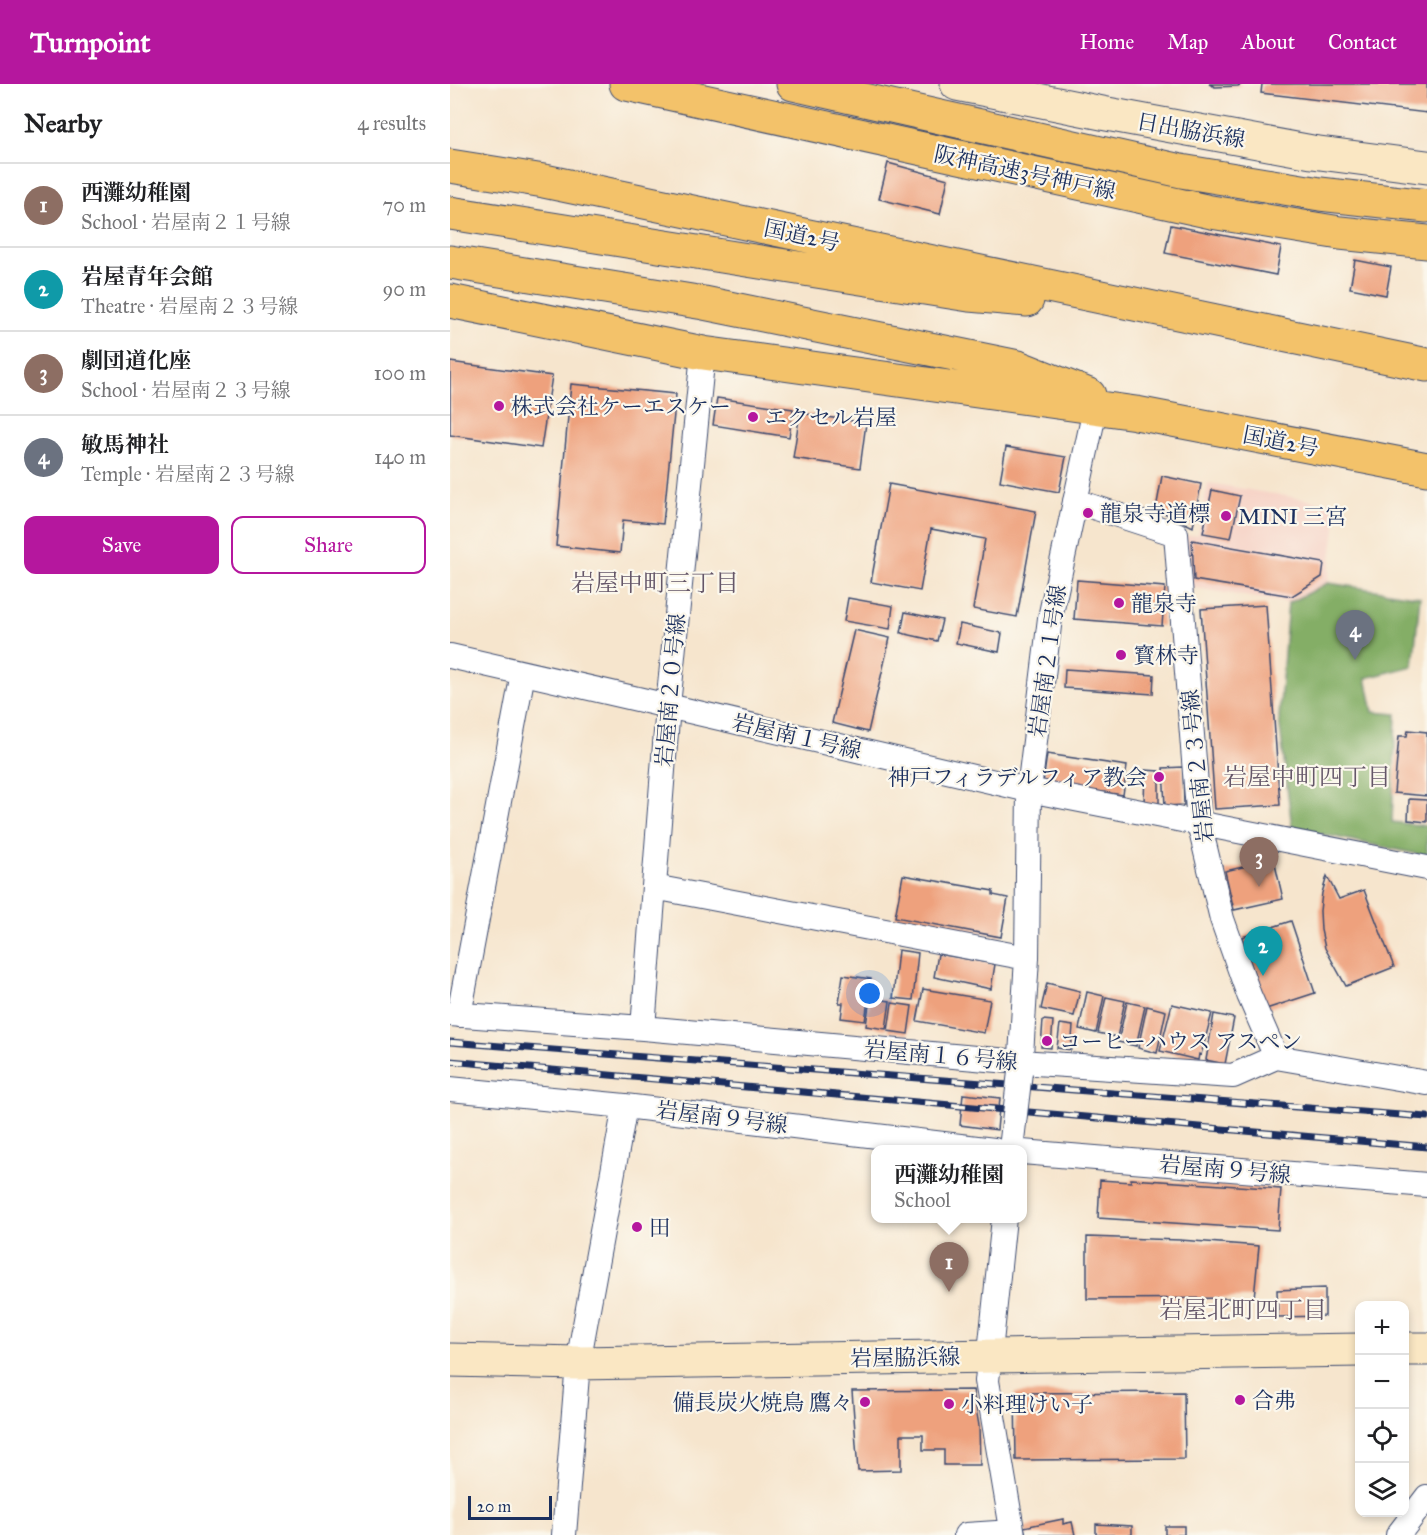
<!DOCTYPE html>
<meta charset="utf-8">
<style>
:root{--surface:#fff;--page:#f6f6f6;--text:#202124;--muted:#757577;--line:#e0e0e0;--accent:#b5179e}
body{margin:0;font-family:"IM FELL Great Primer","Noto Serif JP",serif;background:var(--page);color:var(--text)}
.controls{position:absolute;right:18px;bottom:18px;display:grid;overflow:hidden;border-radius:12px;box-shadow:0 3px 9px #0003}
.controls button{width:54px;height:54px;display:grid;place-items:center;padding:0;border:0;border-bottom:2px solid var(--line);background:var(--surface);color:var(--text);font:30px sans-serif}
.scale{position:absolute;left:18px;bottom:15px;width:84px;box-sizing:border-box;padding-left:6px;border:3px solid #1b2f5e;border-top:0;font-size:16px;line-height:21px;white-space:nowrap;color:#1b2f5e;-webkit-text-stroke:4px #fbf7ec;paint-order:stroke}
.you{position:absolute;left:420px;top:910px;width:21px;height:21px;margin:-15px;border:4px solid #fff;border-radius:50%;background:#1a73e8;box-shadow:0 0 0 9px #1a73e833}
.badge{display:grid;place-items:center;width:39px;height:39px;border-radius:50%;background:var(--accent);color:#fff;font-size:20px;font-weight:700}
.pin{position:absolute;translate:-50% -50px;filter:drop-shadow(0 2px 3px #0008)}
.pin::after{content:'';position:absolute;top:32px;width:21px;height:18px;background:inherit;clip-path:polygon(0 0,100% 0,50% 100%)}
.popup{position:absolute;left:421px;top:1061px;width:156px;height:78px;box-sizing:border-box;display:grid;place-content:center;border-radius:12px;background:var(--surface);filter:drop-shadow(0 2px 4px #0005);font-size:20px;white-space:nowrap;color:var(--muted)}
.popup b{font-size:22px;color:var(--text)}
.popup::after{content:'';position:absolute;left:50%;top:100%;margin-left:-12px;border:12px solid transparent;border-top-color:var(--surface)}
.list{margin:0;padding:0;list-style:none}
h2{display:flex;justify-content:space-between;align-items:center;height:78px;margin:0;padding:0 24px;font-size:26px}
h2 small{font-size:20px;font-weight:400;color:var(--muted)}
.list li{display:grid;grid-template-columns:39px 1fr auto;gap:18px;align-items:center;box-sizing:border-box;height:84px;padding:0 24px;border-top:2px solid var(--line)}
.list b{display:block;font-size:22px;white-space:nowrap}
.list p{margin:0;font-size:20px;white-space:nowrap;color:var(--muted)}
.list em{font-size:20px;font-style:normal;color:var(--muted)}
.actions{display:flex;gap:12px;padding:18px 24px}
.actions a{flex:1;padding:14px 0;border:2px solid var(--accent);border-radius:12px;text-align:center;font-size:21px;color:var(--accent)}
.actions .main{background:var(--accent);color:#fff}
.icon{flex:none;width:33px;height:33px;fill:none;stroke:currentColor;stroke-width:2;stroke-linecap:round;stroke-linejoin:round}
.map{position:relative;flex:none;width:977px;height:1451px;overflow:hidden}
header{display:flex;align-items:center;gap:36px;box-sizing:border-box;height:84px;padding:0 30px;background:var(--accent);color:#fff}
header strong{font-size:28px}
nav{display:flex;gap:33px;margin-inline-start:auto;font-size:21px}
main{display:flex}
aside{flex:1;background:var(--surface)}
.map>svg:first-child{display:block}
</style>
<header>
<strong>Turnpoint</strong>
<nav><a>Home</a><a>Map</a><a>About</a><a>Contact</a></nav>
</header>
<main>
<aside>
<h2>Nearby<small>4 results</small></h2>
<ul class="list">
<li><span class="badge" style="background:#8d6e63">1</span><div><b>西灘幼稚園</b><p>School · 岩屋南２１号線</p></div><em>70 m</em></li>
<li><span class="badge" style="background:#0f9aa8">2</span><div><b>岩屋青年会館</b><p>Theatre · 岩屋南２３号線</p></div><em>90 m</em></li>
<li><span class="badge" style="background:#8d6e63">3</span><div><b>劇団道化座</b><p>School · 岩屋南２３号線</p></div><em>100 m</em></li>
<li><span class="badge" style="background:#6b7280">4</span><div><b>敏馬神社</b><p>Temple · 岩屋南２３号線</p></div><em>140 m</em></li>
</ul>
<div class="actions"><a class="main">Save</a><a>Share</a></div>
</aside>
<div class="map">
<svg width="977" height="1451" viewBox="0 0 977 1451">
<rect width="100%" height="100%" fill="#fbf7ec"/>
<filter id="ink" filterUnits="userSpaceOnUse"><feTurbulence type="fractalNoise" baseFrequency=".0167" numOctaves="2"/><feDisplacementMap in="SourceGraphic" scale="12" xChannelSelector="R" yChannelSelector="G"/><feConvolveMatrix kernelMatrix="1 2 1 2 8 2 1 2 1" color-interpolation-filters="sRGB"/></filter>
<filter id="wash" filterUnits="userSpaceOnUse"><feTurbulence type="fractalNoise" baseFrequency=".008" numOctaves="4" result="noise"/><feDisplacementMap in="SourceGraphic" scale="24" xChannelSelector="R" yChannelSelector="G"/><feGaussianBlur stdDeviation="1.35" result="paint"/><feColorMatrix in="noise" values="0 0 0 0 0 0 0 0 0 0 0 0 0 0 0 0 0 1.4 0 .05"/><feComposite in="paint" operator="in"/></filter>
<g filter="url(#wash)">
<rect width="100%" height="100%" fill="#f6e5cd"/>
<path fill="#f6d1c5" d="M758 399 888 421 878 499 838 519 741 503 735 452 748 451Z"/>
<path fill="#84ae66" stroke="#506e62" stroke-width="1.5" d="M878 499 970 513 963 582 916 594 923 628 946 630 942 738 977 742V772L842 744 829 634 838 519Z"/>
<g id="blocks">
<path fill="#eea17d" d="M759 0H792L788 2 765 3Z
M812 0H977V29L811 9Z
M438 79 498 95 490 130 429 115Z
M721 141 831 163 826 191 715 169Z
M905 176 941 183 936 211 900 204Z
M0 278 102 292 91 364 0 351Z
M121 300 226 310 213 440 173 436 170 469 106 462Z
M267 314 343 325 339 353 263 341Z
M350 329 416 339 410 384 343 374Z
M556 363 616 373 609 408 550 397Z
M712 392 751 400 743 443 706 425Z
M439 400 586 427 567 533 523 525 535 455 481 445 470 507 421 498Z
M762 406 790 412 781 454 753 449Z
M742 456 874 479 872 493 842 512 744 496Z
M627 496 715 503 712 542 624 535Z
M398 514 443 522 440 545 394 537Z
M816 521 830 721 765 725 751 525Z
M455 528 492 536 487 557 451 549Z
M510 540 552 549 549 568 506 559Z
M404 546 440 554 418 648 382 639Z
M615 585 704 591 703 610 614 604Z
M958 646 977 648V712L944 709 949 652H957Z
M597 670 677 682 673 711 593 699Z
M733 683 734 721 715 722 713 684Z
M695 686 709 687V721L694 720Z
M959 715 977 716V738L958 736Z
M824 776 833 815 784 826 775 787Z
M453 791 543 807V811L558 814 551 853 445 833Z
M877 792 889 815 914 806 944 883 896 902 875 864 871 846 870 827 872 809Z
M841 837 865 909 816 925 792 853Z
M448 866 468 869 463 916 443 914Z
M488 870 545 880 541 905 484 893Z
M393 891 421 895 415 937 391 934 393 919H389Z
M597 899 630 907 624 932 591 925Z
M473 905 540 916 534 949 467 937Z
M637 908 654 912 646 949 629 945Z
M656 913 675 917 667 953 648 949Z
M420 914 440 917 436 945 416 942Z
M677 918 695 922 686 962 668 958Z
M442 919 462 922 458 950 438 947Z
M722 920 762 929 751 971 749 970 748 976 710 967Z
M697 922 716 927 707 969 688 964Z
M764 930 784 934 775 980 756 976Z
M593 936 603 937 601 964 591 963Z
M610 940 623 942 621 966 607 964Z
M513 1010 550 1014 547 1046 510 1041Z
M681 1095 831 1105 828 1146 648 1134 650 1096 681 1098Z
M637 1153 730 1156 809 1162 804 1214 637 1215Z
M875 1204V1232L828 1233 827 1206Z
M523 1306 529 1342 530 1381H494V1366H473V1351H451V1386L408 1387 402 1307Z
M734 1308 735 1375 566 1376 565 1309Z
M613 1435V1440L622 1438 625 1451H576L574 1443Z
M646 1440 682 1442V1451H646Z
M715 1442H734V1451H715Z"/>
</g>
</g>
<g filter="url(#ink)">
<use href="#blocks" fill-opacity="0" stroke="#3c4a6f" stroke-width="1.5"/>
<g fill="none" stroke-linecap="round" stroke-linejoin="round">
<defs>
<path id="street" d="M625 417 726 450 749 739 772 835 799 911 826 973
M0 572 218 622 579 706 977 784
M204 803 577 874
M0 930 193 944 570 978 783 992 826 973 977 999
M9 931 73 589
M193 944 218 622 253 269
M570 988 577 874 579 706 600 534 645 325
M0 1005 175 1022 544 1066
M572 1068 977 1101
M554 1134 537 1297 563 1451
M114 1451 128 1279 175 1022
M516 1451 562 1448
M948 1451 977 1413"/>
<path id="secondary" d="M507 0 657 30 862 68 977 83
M954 1265H977
M0 1276 128 1279 910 1266"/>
<path id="highway" d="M176 0 761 128 890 149 977 158
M343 0 731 87 870 110 977 122
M0 82 94 97 977 281
M0 129 519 211 577 216
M0 178 254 219 568 283 639 311
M0 217 253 269 686 329 977 385"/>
</defs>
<use href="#street" stroke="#3c4a6f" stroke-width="26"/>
<use href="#secondary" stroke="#3c4a6f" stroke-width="35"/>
<use href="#highway" stroke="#3c4a6f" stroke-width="35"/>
<use href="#street" stroke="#fff" stroke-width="24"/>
<use href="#secondary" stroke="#fae7c3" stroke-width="33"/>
<use href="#highway" stroke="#f3c26a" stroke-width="33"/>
<defs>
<path id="rail" d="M0 958 977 1033
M0 977 977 1063"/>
</defs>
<use href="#rail" stroke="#1b2f5e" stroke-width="7"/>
<use href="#rail" stroke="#fbf7ec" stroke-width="4.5" stroke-dasharray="14" stroke-linecap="butt"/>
<defs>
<path id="street-bridge" d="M562 1056 570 988"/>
</defs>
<use href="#street-bridge" stroke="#3c4a6f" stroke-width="26" stroke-linecap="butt"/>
<use href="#street-bridge" stroke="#fff" stroke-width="24"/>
</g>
</g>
<g fill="#b5179e" stroke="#fbf7ec" stroke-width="2">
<circle cx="49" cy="322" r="6"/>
<circle cx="303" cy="333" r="6"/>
<circle cx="638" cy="429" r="6"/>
<circle cx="776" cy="432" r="6"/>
<circle cx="669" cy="519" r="6"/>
<circle cx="671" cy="571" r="6"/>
<circle cx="709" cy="693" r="6"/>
<circle cx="597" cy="957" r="6"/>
<circle cx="187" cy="1143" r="6"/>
<circle cx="790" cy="1316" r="6"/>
<circle cx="415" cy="1318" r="6"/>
<circle cx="499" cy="1320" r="6"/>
</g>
<g text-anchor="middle" stroke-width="4.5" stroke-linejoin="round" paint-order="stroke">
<g font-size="22" fill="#1b2f5e" stroke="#fbf7ec">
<text transform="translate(741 46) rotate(10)" y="8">日出脇浜線</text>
<text transform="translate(575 88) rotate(12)" y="8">阪神高速3号神戸線</text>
<text transform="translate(352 151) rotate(12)" y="8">国道2号</text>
<text transform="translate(831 357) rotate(11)" y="8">国道2号</text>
<text transform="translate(597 577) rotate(-82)" y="8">岩屋南２１号線</text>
<text transform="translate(220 606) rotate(-85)" y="8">岩屋南２０号線</text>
<text transform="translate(347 652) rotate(13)" y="8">岩屋南１号線</text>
<text transform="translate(747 682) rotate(-96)" y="8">岩屋南２３号線</text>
<text transform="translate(491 971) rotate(5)" y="8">岩屋南１６号線</text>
<text transform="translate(272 1033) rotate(7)" y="8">岩屋南９号線</text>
<text transform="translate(775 1085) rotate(5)" y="8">岩屋南９号線</text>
<text transform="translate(455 1273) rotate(-1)" y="8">岩屋脇浜線</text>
</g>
<g font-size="22" fill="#1b2f5e" stroke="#fbf7ec" text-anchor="start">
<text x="61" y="330">株式会社ケーエスケー</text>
<text x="315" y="341">エクセル岩屋</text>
<text x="650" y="437">龍泉寺道標</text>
<text x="788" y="440">MINI 三宮</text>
<text x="681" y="527">龍泉寺</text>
<text x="683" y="579">寳林寺</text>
<text x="697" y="701" text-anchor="end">神戸フィラデルフィア教会</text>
<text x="609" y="965">コーヒーハウス アスペン</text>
<text x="199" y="1151">田</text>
<text x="802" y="1324">合弗</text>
<text x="403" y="1326" text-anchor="end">備長炭火焼鳥 鷹々</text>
<text x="511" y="1328">小料理けい子</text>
</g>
<g font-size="24" fill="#655769" stroke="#fbf7ec">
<text x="205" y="507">岩屋中町三丁目</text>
<text x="857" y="701">岩屋中町四丁目</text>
<text x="793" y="1234">岩屋北町四丁目</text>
</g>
</g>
</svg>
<div class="controls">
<button>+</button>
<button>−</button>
<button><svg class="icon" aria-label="locate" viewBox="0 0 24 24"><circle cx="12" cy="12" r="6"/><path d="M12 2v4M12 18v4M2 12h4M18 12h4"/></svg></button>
<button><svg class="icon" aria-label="layers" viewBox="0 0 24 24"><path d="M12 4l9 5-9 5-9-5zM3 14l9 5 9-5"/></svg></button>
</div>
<div class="scale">20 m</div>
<div class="you"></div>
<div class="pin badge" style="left:499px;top:1208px;background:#8d6e63">1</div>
<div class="popup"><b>西灘幼稚園</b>School</div>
<div class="pin badge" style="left:813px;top:892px;background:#0f9aa8">2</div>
<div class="pin badge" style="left:809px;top:803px;background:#8d6e63">3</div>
<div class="pin badge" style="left:905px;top:576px;background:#6b7280">4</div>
</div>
</main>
